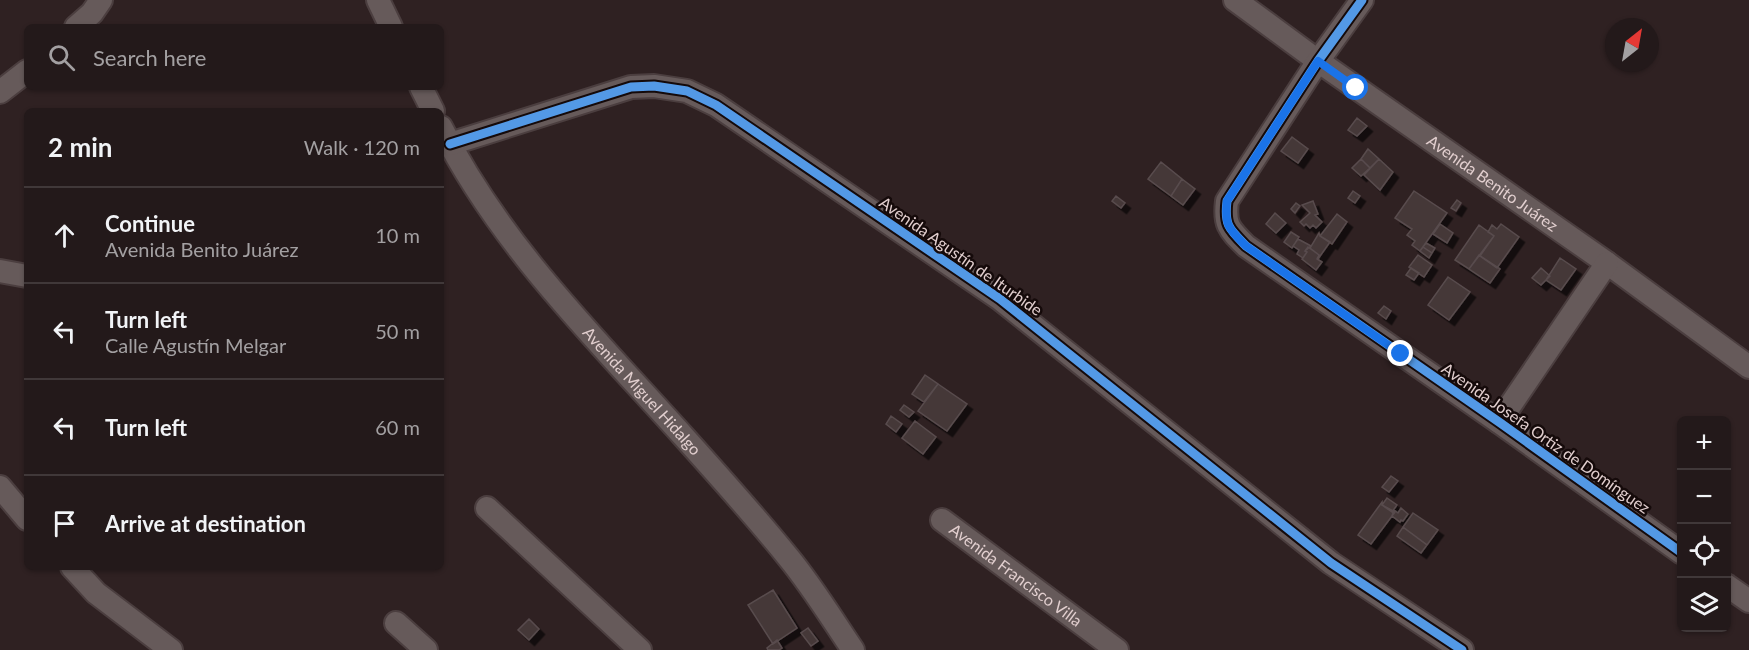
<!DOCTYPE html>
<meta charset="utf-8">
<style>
:root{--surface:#23191a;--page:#2f2627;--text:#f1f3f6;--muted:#a3a0a2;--line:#403839}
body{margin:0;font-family:Lato,sans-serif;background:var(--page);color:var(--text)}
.controls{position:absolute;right:18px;bottom:18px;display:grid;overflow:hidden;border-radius:9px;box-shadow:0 2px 4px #0004}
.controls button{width:54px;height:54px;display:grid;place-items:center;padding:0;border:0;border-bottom:2px solid var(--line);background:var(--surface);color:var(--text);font:30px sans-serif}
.compass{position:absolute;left:1605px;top:18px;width:54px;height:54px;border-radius:50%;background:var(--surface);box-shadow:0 2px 4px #0004;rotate:31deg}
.stop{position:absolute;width:18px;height:18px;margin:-14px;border:4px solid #1a73e8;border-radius:50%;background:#fff}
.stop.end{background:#1a73e8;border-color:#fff;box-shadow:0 2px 6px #0008}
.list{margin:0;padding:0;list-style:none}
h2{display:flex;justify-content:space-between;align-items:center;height:78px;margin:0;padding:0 24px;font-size:26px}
h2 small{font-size:20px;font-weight:400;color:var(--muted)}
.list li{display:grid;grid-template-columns:39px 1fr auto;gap:18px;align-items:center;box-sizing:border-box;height:96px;padding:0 24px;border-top:2px solid var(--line)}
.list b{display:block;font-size:22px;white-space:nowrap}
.list p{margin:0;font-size:20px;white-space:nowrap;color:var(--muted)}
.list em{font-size:20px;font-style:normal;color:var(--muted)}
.icon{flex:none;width:33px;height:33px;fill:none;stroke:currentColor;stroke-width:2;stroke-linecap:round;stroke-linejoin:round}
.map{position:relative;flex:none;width:1749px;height:650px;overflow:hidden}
.search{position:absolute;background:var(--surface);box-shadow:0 2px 4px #0004;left:24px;top:24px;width:420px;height:66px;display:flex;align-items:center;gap:15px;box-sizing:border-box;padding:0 21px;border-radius:9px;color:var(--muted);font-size:22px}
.panel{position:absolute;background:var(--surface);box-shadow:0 2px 4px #0004;left:24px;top:108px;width:420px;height:462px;border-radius:9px}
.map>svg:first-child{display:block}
</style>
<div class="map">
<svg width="1749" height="650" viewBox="0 0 1749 650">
<defs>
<filter id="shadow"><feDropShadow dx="5.5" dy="5.5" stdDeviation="0" flood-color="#0009"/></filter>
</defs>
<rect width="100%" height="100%" fill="#2f2122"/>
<path fill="#443839" stroke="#594c4d" stroke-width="1.5" filter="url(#shadow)" d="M1357 118 1367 126 1357 136 1348 130Z
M1292 137 1308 149 1298 163 1281 151Z
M1368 149 1379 159 1370 168 1361 159Z
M1361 159 1370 168 1361 176 1352 168Z
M1379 159 1393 172 1380 190 1364 175Z
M1161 162 1182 179 1171 196 1148 179Z
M1182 179 1195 189 1183 205 1171 196Z
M1353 191 1360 196 1355 203 1348 198Z
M1414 191 1447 213 1420 251 1412 245 1415 241 1407 235 1412 229 1395 218Z
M1116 196 1125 203 1121 208 1112 201Z
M1457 200 1461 203 1456 211 1451 208Z
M1313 201 1318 214 1315 215 1322 222 1316 228 1313 225 1310 228 1306 224 1304 226 1300 222 1310 213 1302 205Z
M1296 203 1300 206 1295 213 1291 209Z
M1275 213 1286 223 1276 233 1266 224Z
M1337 214 1347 222 1332 244 1320 236Z
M1440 224 1453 233 1447 243 1433 234Z
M1501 224 1519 237 1497 268 1480 256 1494 236 1488 232 1492 225 1497 229Z
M1479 225 1494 236 1469 269 1455 260Z
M1291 232 1299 237 1292 248 1284 242Z
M1319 233 1320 236 1330 242 1318 259 1319 255 1310 248Z
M1298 239 1311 246 1305 251 1307 252 1303 258 1297 254 1299 250 1293 246Z
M1426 243 1435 248 1432 253 1423 247Z
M1308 247 1319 255 1317 259 1322 262 1316 270 1302 259 1307 252 1305 251Z
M1423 247 1432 253 1429 258 1420 251Z
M1418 255 1432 265 1424 277 1409 267Z
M1479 255 1500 269 1490 283 1469 269Z
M1560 258 1576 269 1561 290 1546 280Z
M1411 268 1419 273 1414 280 1406 275Z
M1541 268 1550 276 1541 285 1532 278Z
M1448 277 1470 292 1449 320 1428 305Z
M1384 306 1391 311 1386 319 1378 313Z
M925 375 938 384 924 402 912 394Z
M938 384 967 404 947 431 918 411Z
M904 405 914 412 909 417 900 410Z
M891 416 902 424 896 432 886 424Z
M915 421 936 437 923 454 902 438Z
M1391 476 1398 481 1389 492 1382 487Z
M1387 498 1397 505 1392 512 1382 505Z
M1382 502V505L1395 512 1371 544 1358 535Z
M1401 508 1408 514 1403 521 1401 520 1400 522 1392 516 1394 510 1398 513Z
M1413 513 1438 530 1427 545 1403 527Z
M1403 527 1427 545 1421 553 1397 536Z
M773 590 797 628 773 644 748 605Z
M529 619 539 629 529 640 518 630Z
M808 628 818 641 811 646 801 633Z
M777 640 782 648 779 650H768L767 648Z"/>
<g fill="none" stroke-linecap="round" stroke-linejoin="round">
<defs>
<g id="street">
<path d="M378 0 391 27"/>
<path id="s1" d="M1235 0 1318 61 1607 263 1749 367"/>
<path d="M1362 0 1318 61 1227 201C1224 225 1229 229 1246 246L1499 422 1682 553"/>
<path d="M76 27 92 13 101 0"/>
<path d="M421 87 433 111"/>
<path d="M0 92 27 71"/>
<path id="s2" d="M441 127C500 245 597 340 684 437 719 476 755 516 788 557 812 586 832 619 853 650"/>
<path d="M450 144 631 87 654 86 687 91 716 105 1000 299 1331 563 1462 650"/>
<path d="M0 271 27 276"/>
<path d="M1499 422 1607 263"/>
<path d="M0 487 27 519"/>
<path d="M487 508 640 650"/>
<path id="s3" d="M942 520 1117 650"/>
<path d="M72 567 96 593 171 650"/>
<path d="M1726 585 1749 601"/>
<path d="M396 623 426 650"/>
</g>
</defs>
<use href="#street" stroke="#4b3e3f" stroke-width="26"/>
<use href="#street" stroke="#665a5a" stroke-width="22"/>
<defs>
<path id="cycleway" d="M1362 0 1318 61 1227 201C1224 225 1229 229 1246 246L1499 422 1682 553
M450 144 631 87 654 86 687 91 716 105 1000 299 1331 563 1462 650"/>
</defs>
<use href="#cycleway" stroke="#150a0a" stroke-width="13"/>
<use href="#cycleway" stroke="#5399e6" stroke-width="9"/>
</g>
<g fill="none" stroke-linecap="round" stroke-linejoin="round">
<path stroke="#1a73e8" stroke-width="8" d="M1356 88 1318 61 1227 201C1224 225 1229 229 1246 246L1401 354"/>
</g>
<g text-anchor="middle" stroke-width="5" stroke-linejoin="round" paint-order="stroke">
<g font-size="16" fill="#e2cfcf" stroke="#150a0a">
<text dy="6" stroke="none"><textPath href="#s1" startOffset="316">Avenida Benito Juárez</textPath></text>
<text transform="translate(961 256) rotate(35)" y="6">Avenida Agustín de Iturbide</text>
<text dy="6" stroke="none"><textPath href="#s2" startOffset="333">Avenida Miguel Hidalgo</textPath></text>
<text transform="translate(1546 438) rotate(35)" y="6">Avenida Josefa Ortiz de Domínguez</text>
<text dy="6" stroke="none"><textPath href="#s3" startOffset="92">Avenida Francisco Villa</textPath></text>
</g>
</g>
</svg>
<div class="controls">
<button>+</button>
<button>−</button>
<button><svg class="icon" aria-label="locate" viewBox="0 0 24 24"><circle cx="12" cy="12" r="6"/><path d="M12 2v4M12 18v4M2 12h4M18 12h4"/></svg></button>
<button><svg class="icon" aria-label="layers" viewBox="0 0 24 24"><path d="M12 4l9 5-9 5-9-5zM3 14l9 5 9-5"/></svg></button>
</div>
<svg class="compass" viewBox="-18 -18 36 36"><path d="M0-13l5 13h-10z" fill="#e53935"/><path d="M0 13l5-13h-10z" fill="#a3a0a2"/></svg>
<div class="stop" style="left:1356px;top:88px"></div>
<div class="stop end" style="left:1401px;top:354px"></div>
<div class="search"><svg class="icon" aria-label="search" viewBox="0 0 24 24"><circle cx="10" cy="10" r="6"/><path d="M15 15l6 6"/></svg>Search here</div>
<section class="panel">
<h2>2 min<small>Walk · 120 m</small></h2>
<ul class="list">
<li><svg class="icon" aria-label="ahead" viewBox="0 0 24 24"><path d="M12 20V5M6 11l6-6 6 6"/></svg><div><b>Continue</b><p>Avenida Benito Juárez</p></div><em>10 m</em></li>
<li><svg class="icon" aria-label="left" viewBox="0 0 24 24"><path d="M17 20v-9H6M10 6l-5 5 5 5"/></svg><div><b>Turn left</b><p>Calle Agustín Melgar</p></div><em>50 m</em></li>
<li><svg class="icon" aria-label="left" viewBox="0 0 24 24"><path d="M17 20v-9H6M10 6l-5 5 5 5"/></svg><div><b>Turn left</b></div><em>60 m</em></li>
<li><svg class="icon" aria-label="arrive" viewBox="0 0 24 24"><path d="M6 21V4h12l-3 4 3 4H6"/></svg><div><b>Arrive at destination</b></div></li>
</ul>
</section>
</div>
